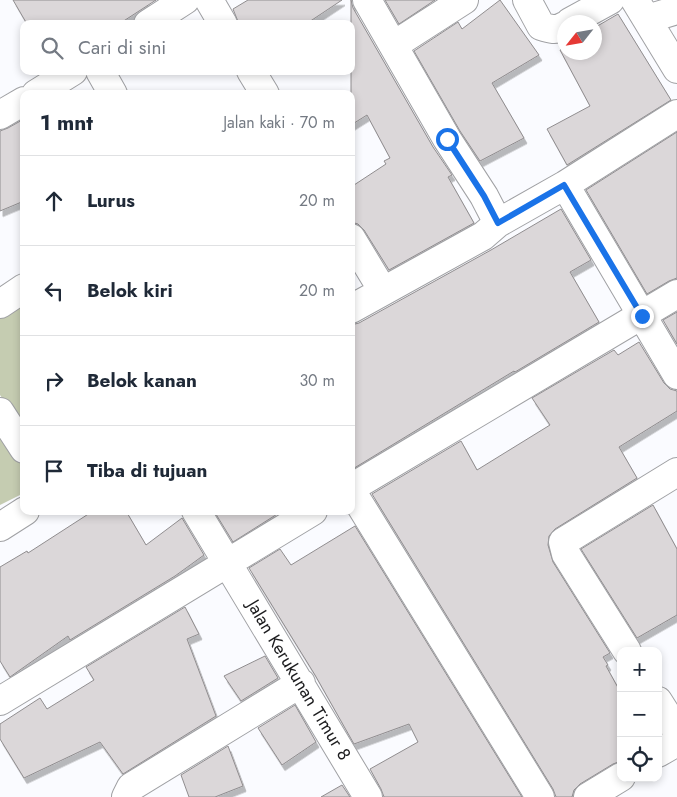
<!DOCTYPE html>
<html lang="id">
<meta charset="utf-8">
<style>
:root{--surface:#fff;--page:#f2f2f3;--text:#1f2937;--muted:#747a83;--line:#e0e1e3}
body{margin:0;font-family:Jost,sans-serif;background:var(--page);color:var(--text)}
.controls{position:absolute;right:15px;bottom:15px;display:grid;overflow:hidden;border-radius:10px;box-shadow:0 2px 8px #0003}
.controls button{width:45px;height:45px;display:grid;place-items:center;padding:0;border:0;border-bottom:1px solid var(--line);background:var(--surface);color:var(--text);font:25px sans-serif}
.compass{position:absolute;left:557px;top:15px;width:45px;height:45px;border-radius:50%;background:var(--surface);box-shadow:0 2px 8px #0003;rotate:239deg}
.stop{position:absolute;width:15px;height:15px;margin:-11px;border:4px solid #1a73e8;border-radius:50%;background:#fff}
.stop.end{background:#1a73e8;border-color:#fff;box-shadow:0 1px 5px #0008}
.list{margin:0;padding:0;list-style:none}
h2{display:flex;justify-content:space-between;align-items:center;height:65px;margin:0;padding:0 20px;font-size:21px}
h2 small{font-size:16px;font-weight:400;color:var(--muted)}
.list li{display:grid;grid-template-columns:32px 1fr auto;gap:15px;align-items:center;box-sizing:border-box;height:90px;padding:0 20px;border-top:1px solid var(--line)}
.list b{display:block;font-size:19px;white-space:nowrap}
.list em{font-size:16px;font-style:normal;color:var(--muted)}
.icon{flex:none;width:28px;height:28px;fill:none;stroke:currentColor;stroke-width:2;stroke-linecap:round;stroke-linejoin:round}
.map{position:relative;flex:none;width:677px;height:797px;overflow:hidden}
.search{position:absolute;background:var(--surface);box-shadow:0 2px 8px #0003;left:20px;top:20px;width:335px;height:55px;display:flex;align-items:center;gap:12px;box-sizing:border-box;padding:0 18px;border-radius:10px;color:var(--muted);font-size:19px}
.panel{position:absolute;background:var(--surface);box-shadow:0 2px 8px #0003;left:20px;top:90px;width:335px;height:425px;border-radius:10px}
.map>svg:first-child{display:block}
</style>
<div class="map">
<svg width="677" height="797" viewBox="0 0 677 797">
<defs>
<filter id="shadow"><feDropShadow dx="3" dy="5.5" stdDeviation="0" flood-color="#0004"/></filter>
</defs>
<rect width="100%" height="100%" fill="#fafbff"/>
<path fill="#c5ccb1" d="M24 297V431L0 395V313Z
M0 423 24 460V493L0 505Z"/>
<path fill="#dbd7d9" stroke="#908d8f" filter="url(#shadow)" d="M13 0H156L119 24H27Z
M248 0H342L306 24H239L233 9Z
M351 0 353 8 433 147 452 175 448 177 474 223 389 270 364 230 358 224 351 222V187L386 164 384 161 390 158 367 115 351 125Z
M385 0H435L399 24Z
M500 0 539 55 492 83 524 138 480 161 460 131 414 51 458 22 462 29Z
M618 14 671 100 567 165 547 129 590 106 560 50 564 47V52H594V28Z
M24 119V201L0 211V131L8 128Z
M677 132V278L669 281 647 294 586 190Z
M561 209 591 260 570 272 599 322 515 372 514 371 351 470V325L359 323 491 250Z
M677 312V344L663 320Z
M639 342 664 383 670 389 677 391V411L619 447 637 478 555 529 549 536 548 545 553 562 610 653 603 657 608 665 606 666 621 693V761L613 764 580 784 574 790 572 797H556L553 789 372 494 461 441 477 470 550 425 532 398 614 350 618 355Z
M653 505 677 549V615L637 638 581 549Z
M93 511H126L146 545 182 518 204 555 175 576 70 640 68 636 10 677 0 661V567L27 551 28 553Z
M214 511H282L233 542Z
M355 526 522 797H384L381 789 370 769 418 742 409 724 354 744 315 675 249 568 280 549 291 565Z
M185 607 199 634 187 639 216 716 123 774 100 742 24 778 0 739V724L40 698 47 709 94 680 86 667Z
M265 656 278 678 241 701 224 676Z
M295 705 316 742 282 765 258 728Z
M228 746 243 786 215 797H189L181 775Z
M342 785 350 797H321Z"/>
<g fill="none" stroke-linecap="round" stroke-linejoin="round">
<defs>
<path id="minor" d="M209 0 223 24
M527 0 541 26C550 29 556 31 564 26
M635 0 677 69
M647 19 677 10
M570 22 610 0
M148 24 185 0
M394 45 464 0
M100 71 113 94
M251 71 265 94
M36 94 73 71
M0 115 24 101
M565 185 677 375
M498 223 565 185 677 114
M351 238 383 291
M0 304 24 288
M351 309 483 236 498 223 484 196 447 139 367 0
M0 412 24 449
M351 488 677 294
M351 490 540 797
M196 511 368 797
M0 527 25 511
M627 651 566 554 563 542 677 472
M0 701 313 511
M658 701 677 731
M658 753 677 742
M126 797 131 787 301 683
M588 797 621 777"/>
</defs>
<use href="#minor" stroke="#a0a1a4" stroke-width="30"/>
<use href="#minor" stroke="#fff" stroke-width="28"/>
</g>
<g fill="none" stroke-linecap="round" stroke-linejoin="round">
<path stroke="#1a73e8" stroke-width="6" d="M447 139 484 196 498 223 564 185 642 316"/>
</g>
<g text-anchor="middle" stroke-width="4" stroke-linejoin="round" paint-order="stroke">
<g font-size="18" fill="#1c1c1e" stroke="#fff">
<text transform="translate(299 680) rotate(59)" y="6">Jalan Kerukunan Timur 8</text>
</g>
</g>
</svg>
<div class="controls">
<button>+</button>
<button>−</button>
<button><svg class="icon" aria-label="locate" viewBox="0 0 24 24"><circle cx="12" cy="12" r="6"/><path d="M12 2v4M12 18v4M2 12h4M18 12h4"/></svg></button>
</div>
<svg class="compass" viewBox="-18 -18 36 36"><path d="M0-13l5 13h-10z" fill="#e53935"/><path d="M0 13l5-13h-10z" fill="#747a83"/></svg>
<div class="stop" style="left:447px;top:139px"></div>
<div class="stop end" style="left:642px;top:316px"></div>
<div class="search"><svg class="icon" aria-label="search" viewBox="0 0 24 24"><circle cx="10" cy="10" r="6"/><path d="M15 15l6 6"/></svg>Cari di sini</div>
<section class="panel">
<h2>1 mnt<small>Jalan kaki · 70 m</small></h2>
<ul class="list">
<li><svg class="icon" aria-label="ahead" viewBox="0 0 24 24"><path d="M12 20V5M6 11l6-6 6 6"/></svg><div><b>Lurus</b></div><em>20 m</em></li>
<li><svg class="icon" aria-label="left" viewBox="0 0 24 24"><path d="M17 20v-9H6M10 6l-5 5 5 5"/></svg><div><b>Belok kiri</b></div><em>20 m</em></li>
<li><svg class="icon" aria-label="right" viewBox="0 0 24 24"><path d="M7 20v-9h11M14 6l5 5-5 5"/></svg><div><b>Belok kanan</b></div><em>30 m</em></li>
<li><svg class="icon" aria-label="arrive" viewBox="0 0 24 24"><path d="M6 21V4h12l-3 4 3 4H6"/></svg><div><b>Tiba di tujuan</b></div></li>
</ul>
</section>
</div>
